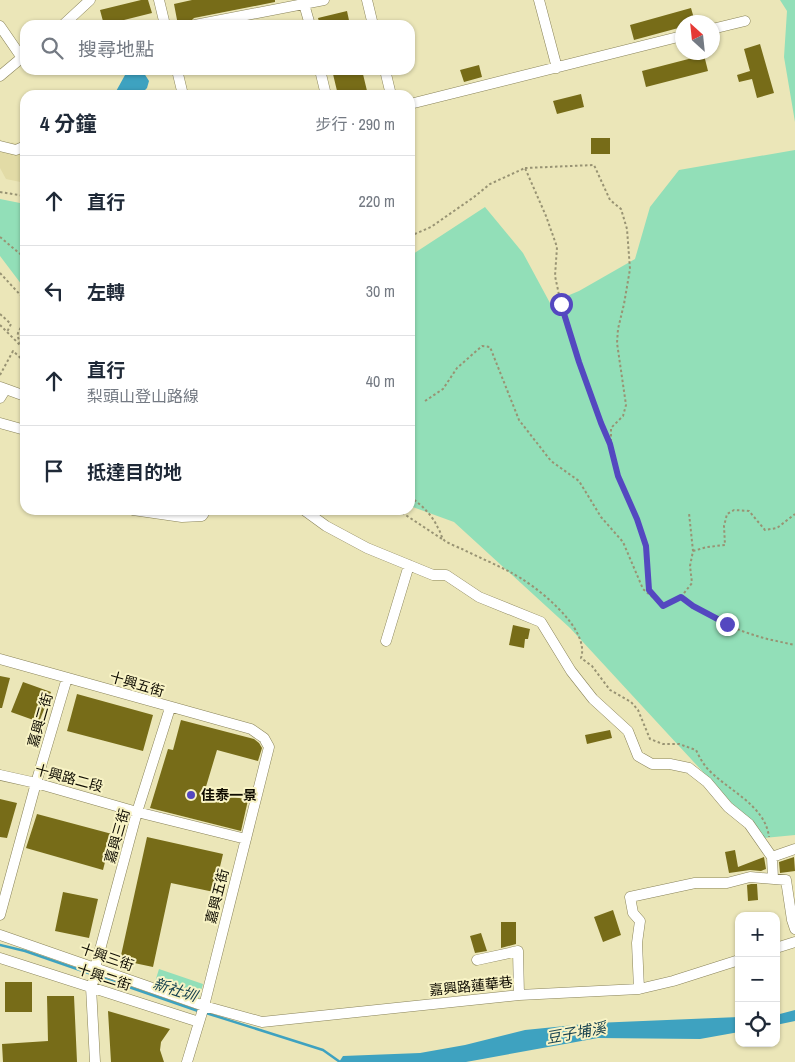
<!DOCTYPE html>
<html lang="zh-TW">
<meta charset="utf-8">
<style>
:root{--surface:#fff;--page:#f2f2f3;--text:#1f2937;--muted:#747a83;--line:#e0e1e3}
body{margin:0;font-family:"Archivo Narrow","Noto Sans TC",sans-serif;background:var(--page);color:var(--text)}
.controls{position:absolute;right:15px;bottom:15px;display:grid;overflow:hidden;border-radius:10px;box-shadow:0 1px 4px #0004}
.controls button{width:45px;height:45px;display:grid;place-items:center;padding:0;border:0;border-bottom:1px solid var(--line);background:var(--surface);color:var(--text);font:25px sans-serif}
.compass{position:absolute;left:675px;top:15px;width:45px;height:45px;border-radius:50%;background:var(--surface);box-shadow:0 1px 4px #0004;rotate:333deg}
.stop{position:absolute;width:15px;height:15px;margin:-11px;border:4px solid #5448c0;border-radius:50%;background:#fff}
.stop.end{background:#5448c0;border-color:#fff;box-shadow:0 1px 5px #0008}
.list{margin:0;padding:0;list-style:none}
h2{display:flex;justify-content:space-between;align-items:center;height:65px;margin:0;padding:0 20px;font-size:21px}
h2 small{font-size:16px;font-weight:400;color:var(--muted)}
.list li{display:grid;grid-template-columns:32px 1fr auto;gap:15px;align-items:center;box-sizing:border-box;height:90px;padding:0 20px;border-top:1px solid var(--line)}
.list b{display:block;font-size:19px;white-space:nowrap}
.list p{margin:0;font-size:16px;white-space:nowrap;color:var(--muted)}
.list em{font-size:16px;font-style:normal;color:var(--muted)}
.icon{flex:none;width:28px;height:28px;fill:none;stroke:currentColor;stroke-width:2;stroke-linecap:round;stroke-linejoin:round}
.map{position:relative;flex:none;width:795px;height:1062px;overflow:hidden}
.search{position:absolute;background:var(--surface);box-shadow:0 1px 4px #0004;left:20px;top:20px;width:395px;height:55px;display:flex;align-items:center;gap:12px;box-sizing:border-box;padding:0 18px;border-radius:15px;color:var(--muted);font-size:19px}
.panel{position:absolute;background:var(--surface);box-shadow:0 1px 4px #0004;left:20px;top:90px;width:395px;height:425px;border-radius:15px}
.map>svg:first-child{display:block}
</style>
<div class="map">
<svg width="795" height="1062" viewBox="0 0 795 1062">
<rect width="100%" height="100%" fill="#ebe6b8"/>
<path fill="#e2dba6" d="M0 139 2 142 19 143 25 139V183L6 179 0 168Z"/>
<path fill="#92dfb8" d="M780 0H795V122L784 57 787 11Z
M795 150V835L764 838 570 628 454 522 410 506V254H413L485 207 523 253 550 303 579 291 635 259 650 207 679 170Z
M0 199 25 204V289L0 256Z
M159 969 203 984 199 998 155 982Z"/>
<path fill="#3ea2c0" d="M125 70H142L149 81 147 88 140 95H114L125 75Z
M795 1010V1021L776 1025V1015Z
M739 1017V1032L700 1039 598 1038 466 1062H339L343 1056 420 1053 465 1045 525 1030 595 1023Z"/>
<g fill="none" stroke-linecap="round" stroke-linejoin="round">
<path stroke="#3ea2c0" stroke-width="2.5" d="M0 945 25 951 201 1012
M206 1013 323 1050 340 1062"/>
</g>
<path fill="#776c18" d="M141 0H148L152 13 104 25 100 10Z
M192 0H275V2L194 18 188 24 178 25 174 4Z
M691 8 695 22H682V27L634 40 630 25Z
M347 11 350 25H320L318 18Z
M760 44 774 93 757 98 752 79 739 82 737 75 750 71 744 49Z
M704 55 708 71 646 87 642 71Z
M479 65 482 77 464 82 460 70Z
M332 70H362L368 95H338Z
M581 94 584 107 557 114 553 101Z
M591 138H610V154H591Z
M513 625 530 629 528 639H525L524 648 509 645Z
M0 676 10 678 2 708H0Z
M23 682 51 692 39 722 11 712Z
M77 694 153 715 143 751 67 731Z
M181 720 254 739 259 743 262 748 258 761 217 750 205 790 248 800 241 831 150 808 168 749 173 750Z
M610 730 612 738 587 744 585 735Z
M0 799 17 803 7 838 0 837Z
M37 814 112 834 103 870 26 848Z
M147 837 223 854 214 892 171 883 153 967 120 960Z
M735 850 738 867 764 857 766 869 761 871 750 870 729 873 725 852Z
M794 857 795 871 780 873 779 862Z
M751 884H757L758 900 748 901 747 885Z
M63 892 98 899 89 938 55 931Z
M613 910 621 935 603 942 594 917Z
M501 922H516V944L501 948Z
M481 933 487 951 475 953 470 936Z
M5 982H32V1012H5Z
M47 996H74L77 1062H3L2 1044 48 1041Z
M108 1011 170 1029 161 1042 160 1050 164 1062H111Z"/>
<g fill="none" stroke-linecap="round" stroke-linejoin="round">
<defs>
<path id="minor" d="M159 0 165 25
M367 0 373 25
M539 0 557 68
M304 4 310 25
M63 25 90 0
M195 25 324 0
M0 26 22 58
M712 29 745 21
M177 70 183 95
M320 70 326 95
M385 70 391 95
M0 76 25 55
M410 104 682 36
M0 146 16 150 25 146
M0 387 25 396
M0 398 5 390
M0 423 25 430
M133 510 182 517 202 516 206 510
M304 510 326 526 367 548 433 575H446L479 597 541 622 571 671 593 699 628 731 638 756 652 764H670L689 768 707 782 728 807 749 824 772 857 773 879
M386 641 409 565
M0 659 251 729 264 738 269 747 204 1006 187 1062
M0 775 36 783 137 812 246 839
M772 857 795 849
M0 915 36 783 67 678
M0 935 204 1006 262 1022 519 995 639 989 673 981 739 960
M776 948 795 942
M0 958 199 1022
M477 960 518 951 519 995
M94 972 137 812 170 708
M93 982 91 987 95 1062
M639 989 637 943 640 921 633 913 630 897 695 883H727L750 877 786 880 792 920 795 929"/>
</defs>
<use href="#minor" stroke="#898359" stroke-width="11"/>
<path stroke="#989373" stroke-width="2" stroke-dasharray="2.5 2.5" stroke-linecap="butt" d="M525 168 594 165 610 200 621 209 627 229 630 269 624 304 618 329 617 343 626 405 623 416 611 428V442
M0 192 25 196
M410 236 431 227 474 197 490 184 525 168 546 216 557 247 555 276 561 304 579 362 601 423 610 444 619 476 637 519 646 546 649 590 663 606
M0 237 25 258
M0 273 25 300
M0 314 11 324 7 332
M0 325 25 350
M24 348C16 336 15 334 25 323
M0 375 13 351 25 362
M425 401 443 389 457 368 482 346 490 347 519 420 551 461 579 481 601 517 623 542 643 589 656 600
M410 497C422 505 432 515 438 528 441 532 441 538 445 541 450 544 457 547 462 549 478 557 495 564 510 572 534 584 591 628 581 658L592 666 610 690 631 702 638 710 650 739 663 744H679L696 750C699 756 702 762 706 767 726 790 765 804 769 837
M398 510 442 539
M693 551 707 547 725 545 724 526 727 514 734 510 749 511 765 530 777 528 795 514
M681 597C703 614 730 628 757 636 769 640 782 642 795 645
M663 606 681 597 692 583 690 566 693 551 689 513"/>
<use href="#minor" stroke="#fff" stroke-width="10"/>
</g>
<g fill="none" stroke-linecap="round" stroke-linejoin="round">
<path stroke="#5448c0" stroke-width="6" d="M561 304 579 362 601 423 610 444 618 476 637 519 646 546 649 590 663 606 681 597 693 606 727 624"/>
</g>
<circle fill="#5448c0" stroke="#f8f3c5" stroke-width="2" cx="191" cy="795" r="5"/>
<g text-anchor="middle" stroke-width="4" stroke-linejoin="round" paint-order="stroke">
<g font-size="14" fill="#0e0b00" stroke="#f8f3c5">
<text transform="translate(137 684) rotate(16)" y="5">十興五街</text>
<text transform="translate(40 720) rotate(-74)" y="5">嘉興二街</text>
<text transform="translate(69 778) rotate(15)" y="5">十興路二段</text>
<text transform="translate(117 836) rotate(-74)" y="5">嘉興三街</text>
<text transform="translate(217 896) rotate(-76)" y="5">嘉興五街</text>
<text transform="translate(107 957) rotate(19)" y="5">十興三街</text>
<text transform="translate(104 977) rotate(18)" y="5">十興二街</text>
<text transform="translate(471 986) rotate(-6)" y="5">嘉興路蓮華巷</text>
</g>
<g font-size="14" font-weight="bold" fill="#0e0b00" stroke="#f8f3c5" text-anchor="start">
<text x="201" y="800">佳泰一景</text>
</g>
<g font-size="15" font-style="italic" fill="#16414f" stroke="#f8f3c5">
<text transform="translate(175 990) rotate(18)" y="5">新社圳</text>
<text transform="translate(576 1033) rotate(-10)" y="5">豆子埔溪</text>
</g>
</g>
</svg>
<div class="controls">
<button>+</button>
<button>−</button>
<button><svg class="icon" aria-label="locate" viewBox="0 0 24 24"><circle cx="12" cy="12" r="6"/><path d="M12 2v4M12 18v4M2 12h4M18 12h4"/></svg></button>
</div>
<svg class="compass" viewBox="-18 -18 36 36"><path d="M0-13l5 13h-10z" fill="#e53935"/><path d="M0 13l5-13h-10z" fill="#747a83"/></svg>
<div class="stop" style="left:561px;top:304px"></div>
<div class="stop end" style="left:727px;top:624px"></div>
<div class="search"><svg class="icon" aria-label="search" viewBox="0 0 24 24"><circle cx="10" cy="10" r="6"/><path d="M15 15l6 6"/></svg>搜尋地點</div>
<section class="panel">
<h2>4 分鐘<small>步行 · 290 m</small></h2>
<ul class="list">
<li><svg class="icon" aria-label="ahead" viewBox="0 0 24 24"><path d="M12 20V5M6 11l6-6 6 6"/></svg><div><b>直行</b></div><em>220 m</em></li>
<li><svg class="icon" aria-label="left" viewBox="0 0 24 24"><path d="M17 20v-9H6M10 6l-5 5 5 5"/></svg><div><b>左轉</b></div><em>30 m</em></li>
<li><svg class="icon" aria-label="ahead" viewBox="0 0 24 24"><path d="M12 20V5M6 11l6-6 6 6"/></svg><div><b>直行</b><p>梨頭山登山路線</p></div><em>40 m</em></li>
<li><svg class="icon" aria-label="arrive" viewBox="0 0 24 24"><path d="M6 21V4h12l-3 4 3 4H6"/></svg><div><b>抵達目的地</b></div></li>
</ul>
</section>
</div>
